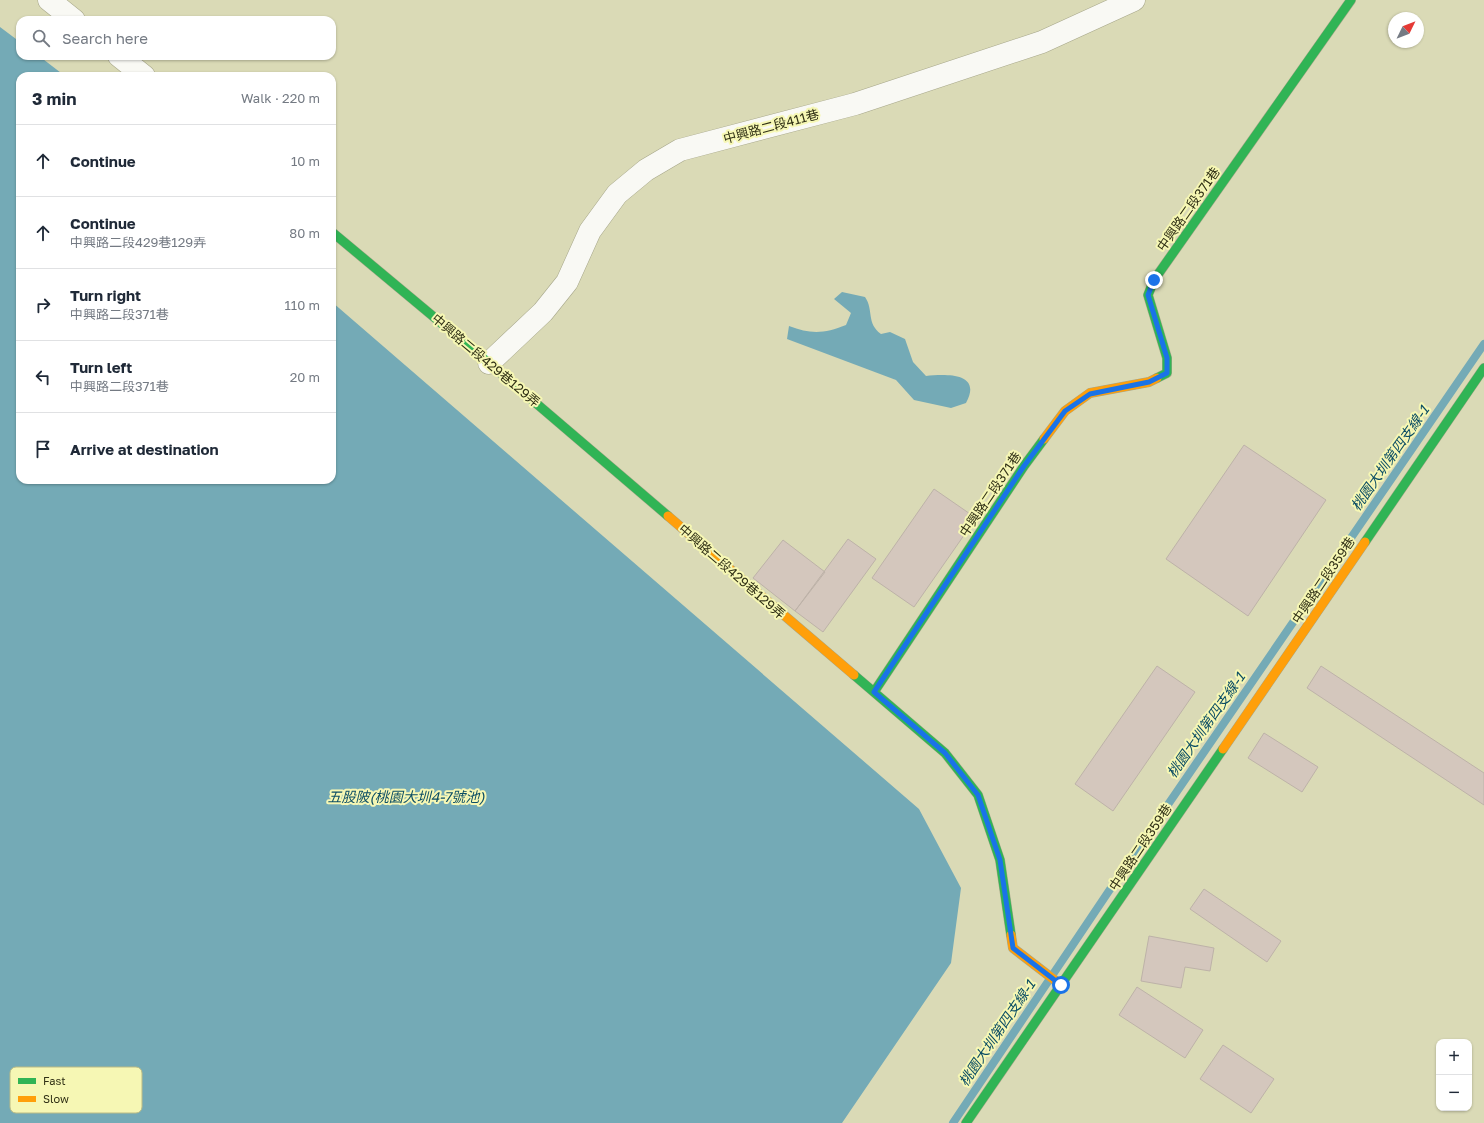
<!DOCTYPE html>
<meta charset="utf-8">
<style>
:root{--surface:#fff;--page:#f6f6f7;--text:#1f2937;--muted:#747a83;--line:#e0e1e3}
body{margin:0;font-family:"Golos Text","Noto Sans TC",sans-serif;background:var(--page);color:var(--text)}
.controls{position:absolute;right:12px;bottom:12px;display:grid;overflow:hidden;border-radius:8px;box-shadow:0 1px 3px #0004}
.controls button{width:36px;height:36px;display:grid;place-items:center;padding:0;border:0;border-bottom:1px solid var(--line);background:var(--surface);color:var(--text);font:20px sans-serif}
.compass{position:absolute;left:1388px;top:12px;width:36px;height:36px;border-radius:50%;background:var(--surface);box-shadow:0 1px 3px #0004;rotate:47deg}
.stop{position:absolute;width:12px;height:12px;margin:-9px;border:3px solid #1a73e8;border-radius:50%;background:#fff}
.stop.end{background:#1a73e8;border-color:#fff;box-shadow:0 1px 4px #0008}
.list{margin:0;padding:0;list-style:none}
h2{display:flex;justify-content:space-between;align-items:center;height:52px;margin:0;padding:0 16px;font-size:17px}
h2 small{font-size:13px;font-weight:400;color:var(--muted)}
.list li{display:grid;grid-template-columns:26px 1fr auto;gap:12px;align-items:center;box-sizing:border-box;height:72px;padding:0 16px;border-top:1px solid var(--line)}
.list b{display:block;font-size:15px;white-space:nowrap}
.list p{margin:0;font-size:13px;white-space:nowrap;color:var(--muted)}
.list em{font-size:13px;font-style:normal;color:var(--muted)}
.icon{flex:none;width:22px;height:22px;fill:none;stroke:currentColor;stroke-width:2;stroke-linecap:round;stroke-linejoin:round}
.map{position:relative;flex:none;width:1484px;height:1123px;overflow:hidden}
.search{position:absolute;background:var(--surface);box-shadow:0 1px 3px #0004;left:16px;top:16px;width:320px;height:44px;display:flex;align-items:center;gap:10px;box-sizing:border-box;padding:0 14px;border-radius:12px;color:var(--muted);font-size:15px}
.panel{position:absolute;background:var(--surface);box-shadow:0 1px 3px #0004;left:16px;top:72px;width:320px;height:412px;border-radius:12px}
.map>svg:first-child{display:block}
</style>
<div class="map">
<svg width="1484" height="1123" viewBox="0 0 1484 1123">
<rect width="100%" height="100%" fill="#dadab6"/>
<path fill="#74aab6" d="M0 27 20 42V56H39L65 76H20V480H332V302L919 809 961 888 951 963 842 1123H0Z
M842 292 865 297C874 310 866 323 881 334L890 332 905 339 913 362 926 376C945 374 983 372 966 403L951 408 914 400 896 380 787 339 789 326C810 334 824 334 846 325L851 313 834 299Z"/>
<g fill="none" stroke-linecap="round" stroke-linejoin="round">
<path stroke="#74aab6" stroke-width="8" d="M953 1123 1121 873 1484 344"/>
</g>
<path fill="#d4c7bd" stroke="#bdb2a8" d="M1244 445 1326 500 1248 616 1166 559Z
M934 489 976 518 914 607 872 578Z
M848 539 876 559 823 632 795 611Z
M783 540 825 572 795 611 753 578Z
M1157 666 1195 692 1113 811 1075 784Z
M1321 666 1484 773V805L1307 688Z
M1264 733 1318 767 1302 792 1248 758Z
M1204 889 1281 941 1267 962 1190 909Z
M1149 936 1214 948 1210 971 1185 967 1181 988 1141 981Z
M1137 987 1203 1030 1185 1058 1119 1015Z
M1223 1045 1274 1079 1251 1113 1200 1079Z"/>
<g fill="none" stroke-linecap="round" stroke-linejoin="round">
<defs>
<path id="street" d="M49 0 74 20
M119 56 144 76
M489 363 543 312 567 282 590 231 617 194 646 170 680 150 855 104 1042 42 1134 0"/>
<path id="fast" d="M332 232 489 363 668 516
M1157 378 1167 373V358L1148 295 1154 280 1351 0
M1365 542 1484 368
M854 675 945 753 978 795 1000 860 1011 935
M874 692 1024 466 1044 439
M966 1123 1223 749"/>
<path id="slow" d="M1044 439 1065 411 1090 393 1149 382 1157 378
M668 516 854 675
M1223 749 1365 542
M1011 935 1013 948 1061 985"/>
</defs>
<use href="#street" stroke="#a6a689" stroke-width="23"/>
<use href="#fast" stroke="#a6a689" stroke-width="10"/>
<use href="#slow" stroke="#a6a689" stroke-width="10"/>
<use href="#street" stroke="#f9f9f4" stroke-width="22"/>
<use href="#fast" stroke="#30b455" stroke-width="9"/>
<use href="#slow" stroke="#ff9f0a" stroke-width="9"/>
</g>
<g fill="none" stroke-linecap="round" stroke-linejoin="round">
<path stroke="#1a73e8" stroke-width="5" d="M1061 985 1013 948 1000 860 978 795 945 753 874 692 1024 466 1065 411 1090 394 1149 382 1167 373V358L1148 295 1154 280"/>
</g>
<g text-anchor="middle" stroke-width="4" stroke-linejoin="round" paint-order="stroke">
<g font-size="13" fill="#303015" stroke="#f6f7b4">
<text transform="translate(771 126) rotate(-15)" y="5">中興路二段411巷</text>
<text transform="translate(1188 209) rotate(-55)" y="5">中興路二段371巷</text>
<text transform="translate(486 360) rotate(40)" y="5">中興路二段429巷129弄</text>
<text transform="translate(990 494) rotate(-56)" y="5">中興路二段371巷</text>
<text transform="translate(732 571) rotate(41)" y="5">中興路二段429巷129弄</text>
<text transform="translate(1323 580) rotate(-56)" y="5">中興路二段359巷</text>
<text transform="translate(1140 847) rotate(-56)" y="5">中興路二段359巷</text>
</g>
<g font-size="14" font-style="italic" fill="#0b4d64" stroke="#f6f7b4">
<text transform="translate(1390 458) rotate(-55)" y="5">桃園大圳第四支線-1</text>
<text transform="translate(1206 725) rotate(-55)" y="5">桃園大圳第四支線-1</text>
<text x="406" y="802">五股陂(桃園大圳4-7號池)</text>
<text transform="translate(997 1033) rotate(-56)" y="5">桃園大圳第四支線-1</text>
</g>
</g>
<rect x="10" y="1067" width="132" height="46" rx="6" fill="#f6f7b4" stroke="#bbbb84" stroke-width="1"/>
<rect x="18" y="1078" width="18" height="6" fill="#30b455"/>
<rect x="18" y="1096" width="18" height="6" fill="#ff9f0a"/>
<g font-size="11" fill="#303015">
<text x="43" y="1085">Fast</text>
<text x="43" y="1103">Slow</text>
</g>
</svg>
<div class="controls">
<button>+</button>
<button>−</button>
</div>
<svg class="compass" viewBox="-18 -18 36 36"><path d="M0-13l5 13h-10z" fill="#e53935"/><path d="M0 13l5-13h-10z" fill="#747a83"/></svg>
<div class="stop" style="left:1061px;top:985px"></div>
<div class="stop end" style="left:1154px;top:280px"></div>
<div class="search"><svg class="icon" aria-label="search" viewBox="0 0 24 24"><circle cx="10" cy="10" r="6"/><path d="M15 15l6 6"/></svg>Search here</div>
<section class="panel">
<h2>3 min<small>Walk · 220 m</small></h2>
<ul class="list">
<li><svg class="icon" aria-label="ahead" viewBox="0 0 24 24"><path d="M12 20V5M6 11l6-6 6 6"/></svg><div><b>Continue</b></div><em>10 m</em></li>
<li><svg class="icon" aria-label="ahead" viewBox="0 0 24 24"><path d="M12 20V5M6 11l6-6 6 6"/></svg><div><b>Continue</b><p>中興路二段429巷129弄</p></div><em>80 m</em></li>
<li><svg class="icon" aria-label="right" viewBox="0 0 24 24"><path d="M7 20v-9h11M14 6l5 5-5 5"/></svg><div><b>Turn right</b><p>中興路二段371巷</p></div><em>110 m</em></li>
<li><svg class="icon" aria-label="left" viewBox="0 0 24 24"><path d="M17 20v-9H6M10 6l-5 5 5 5"/></svg><div><b>Turn left</b><p>中興路二段371巷</p></div><em>20 m</em></li>
<li><svg class="icon" aria-label="arrive" viewBox="0 0 24 24"><path d="M6 21V4h12l-3 4 3 4H6"/></svg><div><b>Arrive at destination</b></div></li>
</ul>
</section>
</div>
